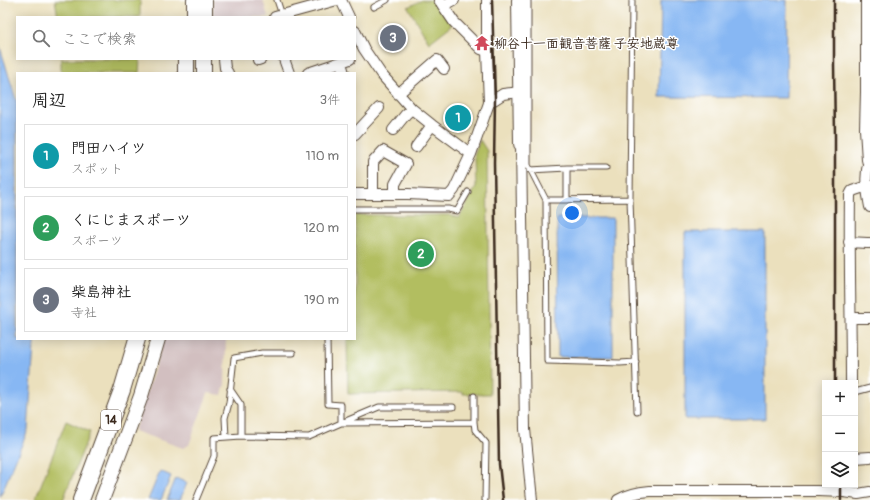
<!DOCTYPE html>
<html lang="ja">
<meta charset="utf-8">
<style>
:root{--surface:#fff;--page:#f6f6f6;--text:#222;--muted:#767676;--line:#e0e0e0;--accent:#d93025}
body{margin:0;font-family:Pangolin,"Klee One",sans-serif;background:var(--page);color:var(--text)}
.controls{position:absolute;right:12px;bottom:12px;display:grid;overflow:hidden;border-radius:0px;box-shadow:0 2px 10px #0003}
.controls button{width:36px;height:36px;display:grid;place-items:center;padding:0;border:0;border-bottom:1px solid var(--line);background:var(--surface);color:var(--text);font:20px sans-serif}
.you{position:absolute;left:572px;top:213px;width:14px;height:14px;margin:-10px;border:3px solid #fff;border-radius:50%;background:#1a73e8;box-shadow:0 0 0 6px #1a73e833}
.badge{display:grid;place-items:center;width:26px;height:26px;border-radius:50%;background:var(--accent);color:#fff;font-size:13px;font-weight:700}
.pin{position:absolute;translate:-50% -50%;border:2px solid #fff;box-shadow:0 1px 4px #0006}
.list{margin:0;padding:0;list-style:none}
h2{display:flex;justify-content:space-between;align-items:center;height:52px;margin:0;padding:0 16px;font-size:17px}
h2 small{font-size:13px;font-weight:400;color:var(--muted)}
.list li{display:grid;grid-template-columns:26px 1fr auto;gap:12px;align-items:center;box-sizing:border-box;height:64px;margin:0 8px 8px;padding:0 8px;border:1px solid var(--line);border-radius:0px}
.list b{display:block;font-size:15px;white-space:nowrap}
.list p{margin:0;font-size:13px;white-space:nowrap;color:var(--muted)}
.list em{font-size:13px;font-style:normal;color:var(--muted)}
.icon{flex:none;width:22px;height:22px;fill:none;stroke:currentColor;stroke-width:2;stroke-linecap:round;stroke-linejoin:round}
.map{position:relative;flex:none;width:870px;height:500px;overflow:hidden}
.search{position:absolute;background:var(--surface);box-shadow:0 2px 10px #0003;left:16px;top:16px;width:340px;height:44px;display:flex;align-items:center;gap:10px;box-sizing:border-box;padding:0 14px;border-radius:0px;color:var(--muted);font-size:15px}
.panel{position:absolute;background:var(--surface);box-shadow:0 2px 10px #0003;left:16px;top:72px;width:340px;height:268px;border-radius:0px}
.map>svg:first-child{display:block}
</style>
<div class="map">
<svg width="870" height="500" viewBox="0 0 870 500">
<rect width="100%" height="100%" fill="#fff"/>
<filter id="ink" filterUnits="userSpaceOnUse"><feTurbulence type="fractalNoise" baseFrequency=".025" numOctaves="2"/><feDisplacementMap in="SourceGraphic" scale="8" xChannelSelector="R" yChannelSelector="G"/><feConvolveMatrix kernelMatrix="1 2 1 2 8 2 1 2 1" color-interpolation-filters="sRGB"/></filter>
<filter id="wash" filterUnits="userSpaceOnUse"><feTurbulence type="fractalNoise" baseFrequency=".012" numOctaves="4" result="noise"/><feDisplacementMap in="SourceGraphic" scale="16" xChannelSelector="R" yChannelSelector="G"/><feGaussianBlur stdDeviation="0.9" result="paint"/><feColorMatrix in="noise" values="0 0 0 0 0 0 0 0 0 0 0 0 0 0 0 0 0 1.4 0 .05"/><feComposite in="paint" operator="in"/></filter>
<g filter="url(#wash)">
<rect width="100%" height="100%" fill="#ebe0bd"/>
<path fill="#d2bfc0" d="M213 0H263L268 17H213Z
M164 339H226L225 384 222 395 208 393 189 445 183 448 134 431Z"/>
<path fill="#b2be60" stroke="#76743f" d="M55 0H140V17H58Z
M422 0H436L452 25 429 43 408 7Z
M61 59H140L139 73H61Z
M480 140 487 151 490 394H463V392L348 394 347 339H355V215H449L459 218 476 187 475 158 474 156Z
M66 421 90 432 63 500H35Z"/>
<path fill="#87b7f3" stroke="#617088" d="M661 0H787L786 98 659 97Z
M0 47 17 103V339H34V346L28 430 0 497Z
M557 218H613V357H558Z
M685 232H765V419H685Z
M160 471 171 476 161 500H148Z
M176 478 187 483 180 500H167Z"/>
</g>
<g filter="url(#ink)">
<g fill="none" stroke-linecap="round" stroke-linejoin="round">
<defs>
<path id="lane" d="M277 0 282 15
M528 0V165L546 200 547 361 620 363 636 362
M632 0 630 199 637 411
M374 7 387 0
M567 168V200
M530 170 567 168H606
M546 200 630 199
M355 209H448L457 211 468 192
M327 339 328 404 341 405V423L379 407H453
M230 389 241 405V436
M855 392 870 388
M474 422 475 430 486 443 485 500
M226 437 225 418 229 403 234 358 262 353H293
M196 500 214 456V438L241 436 309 437 341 423 474 422V396"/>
<path id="street" d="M341 0 349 17
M487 0V51
M443 6 454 0
M275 17 337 0
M355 31 364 49 381 74 412 109 432 125 471 154
M224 59 225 68 228 73
M284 59 289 73
M258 60 261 59
M341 63 344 73
M308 73 350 59
M398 94 437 60 444 69
M489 103 503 94 520 92
M393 130 406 114 412 109
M355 134 379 108
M521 144 525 429 532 500
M416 147 432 125
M869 160C864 178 867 190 870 207
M355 194H408L449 196 454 190 471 154 489 103 487 51 481 49 454 22 439 0
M373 194V162L383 151 406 164 395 184V194
M849 242 867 243H870
M851 318H870
M851 383C851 320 849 258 850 195L852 191 870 185
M855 458 870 457
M618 500C628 494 638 492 650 491H818L844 492 858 494 870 492"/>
<path id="secondary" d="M519 0 521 144
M868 0V92L867 129 869 160
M205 17V0
M204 73V59
M102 500 141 396 158 339"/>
<path id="primary" d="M195 0V17
M186 73V59
M81 500 122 390 137 339"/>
</defs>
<use href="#lane" stroke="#554536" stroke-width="7"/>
<use href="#street" stroke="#554536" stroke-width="12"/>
<use href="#secondary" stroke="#554536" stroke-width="16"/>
<use href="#primary" stroke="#554536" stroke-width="18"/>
<use href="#lane" stroke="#fff" stroke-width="5"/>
<use href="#street" stroke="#fff" stroke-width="10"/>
<use href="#secondary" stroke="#fff" stroke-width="14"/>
<use href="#primary" stroke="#fff" stroke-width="16"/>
<path stroke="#3b2a1e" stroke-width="2.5" d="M492 0 495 99 494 163 499 464 503 500
M834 0V64L835 136V383
M841 485V500"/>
</g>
</g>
<defs>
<symbol id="temple-bare" viewBox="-9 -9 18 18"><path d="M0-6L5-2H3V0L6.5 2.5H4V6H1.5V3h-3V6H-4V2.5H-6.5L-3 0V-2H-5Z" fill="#d1495b" stroke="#fff" stroke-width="2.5" paint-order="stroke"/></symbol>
</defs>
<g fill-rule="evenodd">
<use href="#temple-bare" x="471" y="32" width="22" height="22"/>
</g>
<g text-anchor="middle" stroke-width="3" stroke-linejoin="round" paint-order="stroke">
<rect fill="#fff" stroke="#766a62" stroke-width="1" x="101" y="410" width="20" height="20" rx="3"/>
<g font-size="12" font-weight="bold" fill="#3b2a1e">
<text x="111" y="424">14</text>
</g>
<g font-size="13" font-weight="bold" fill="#3b2a1e" stroke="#fff" text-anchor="start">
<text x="494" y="48">柳谷十一面観音菩薩 子安地蔵尊</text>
</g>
</g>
</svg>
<div class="controls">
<button>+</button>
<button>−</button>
<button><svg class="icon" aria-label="layers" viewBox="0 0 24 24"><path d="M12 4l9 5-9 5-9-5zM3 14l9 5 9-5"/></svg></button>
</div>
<div class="you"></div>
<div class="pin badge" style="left:458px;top:118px;background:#0f9aa8">1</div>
<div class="pin badge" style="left:421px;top:254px;background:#2e9e5b">2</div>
<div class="pin badge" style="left:393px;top:38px;background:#6b7280">3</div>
<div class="search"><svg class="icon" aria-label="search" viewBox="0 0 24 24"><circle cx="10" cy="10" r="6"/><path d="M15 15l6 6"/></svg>ここで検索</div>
<section class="panel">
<h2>周辺<small>3件</small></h2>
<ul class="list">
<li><span class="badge" style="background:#0f9aa8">1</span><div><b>門田ハイツ</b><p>スポット</p></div><em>110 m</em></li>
<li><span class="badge" style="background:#2e9e5b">2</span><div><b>くにじまスポーツ</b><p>スポーツ</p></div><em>120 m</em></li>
<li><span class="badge" style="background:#6b7280">3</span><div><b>柴島神社</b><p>寺社</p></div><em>190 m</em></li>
</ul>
</section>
</div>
